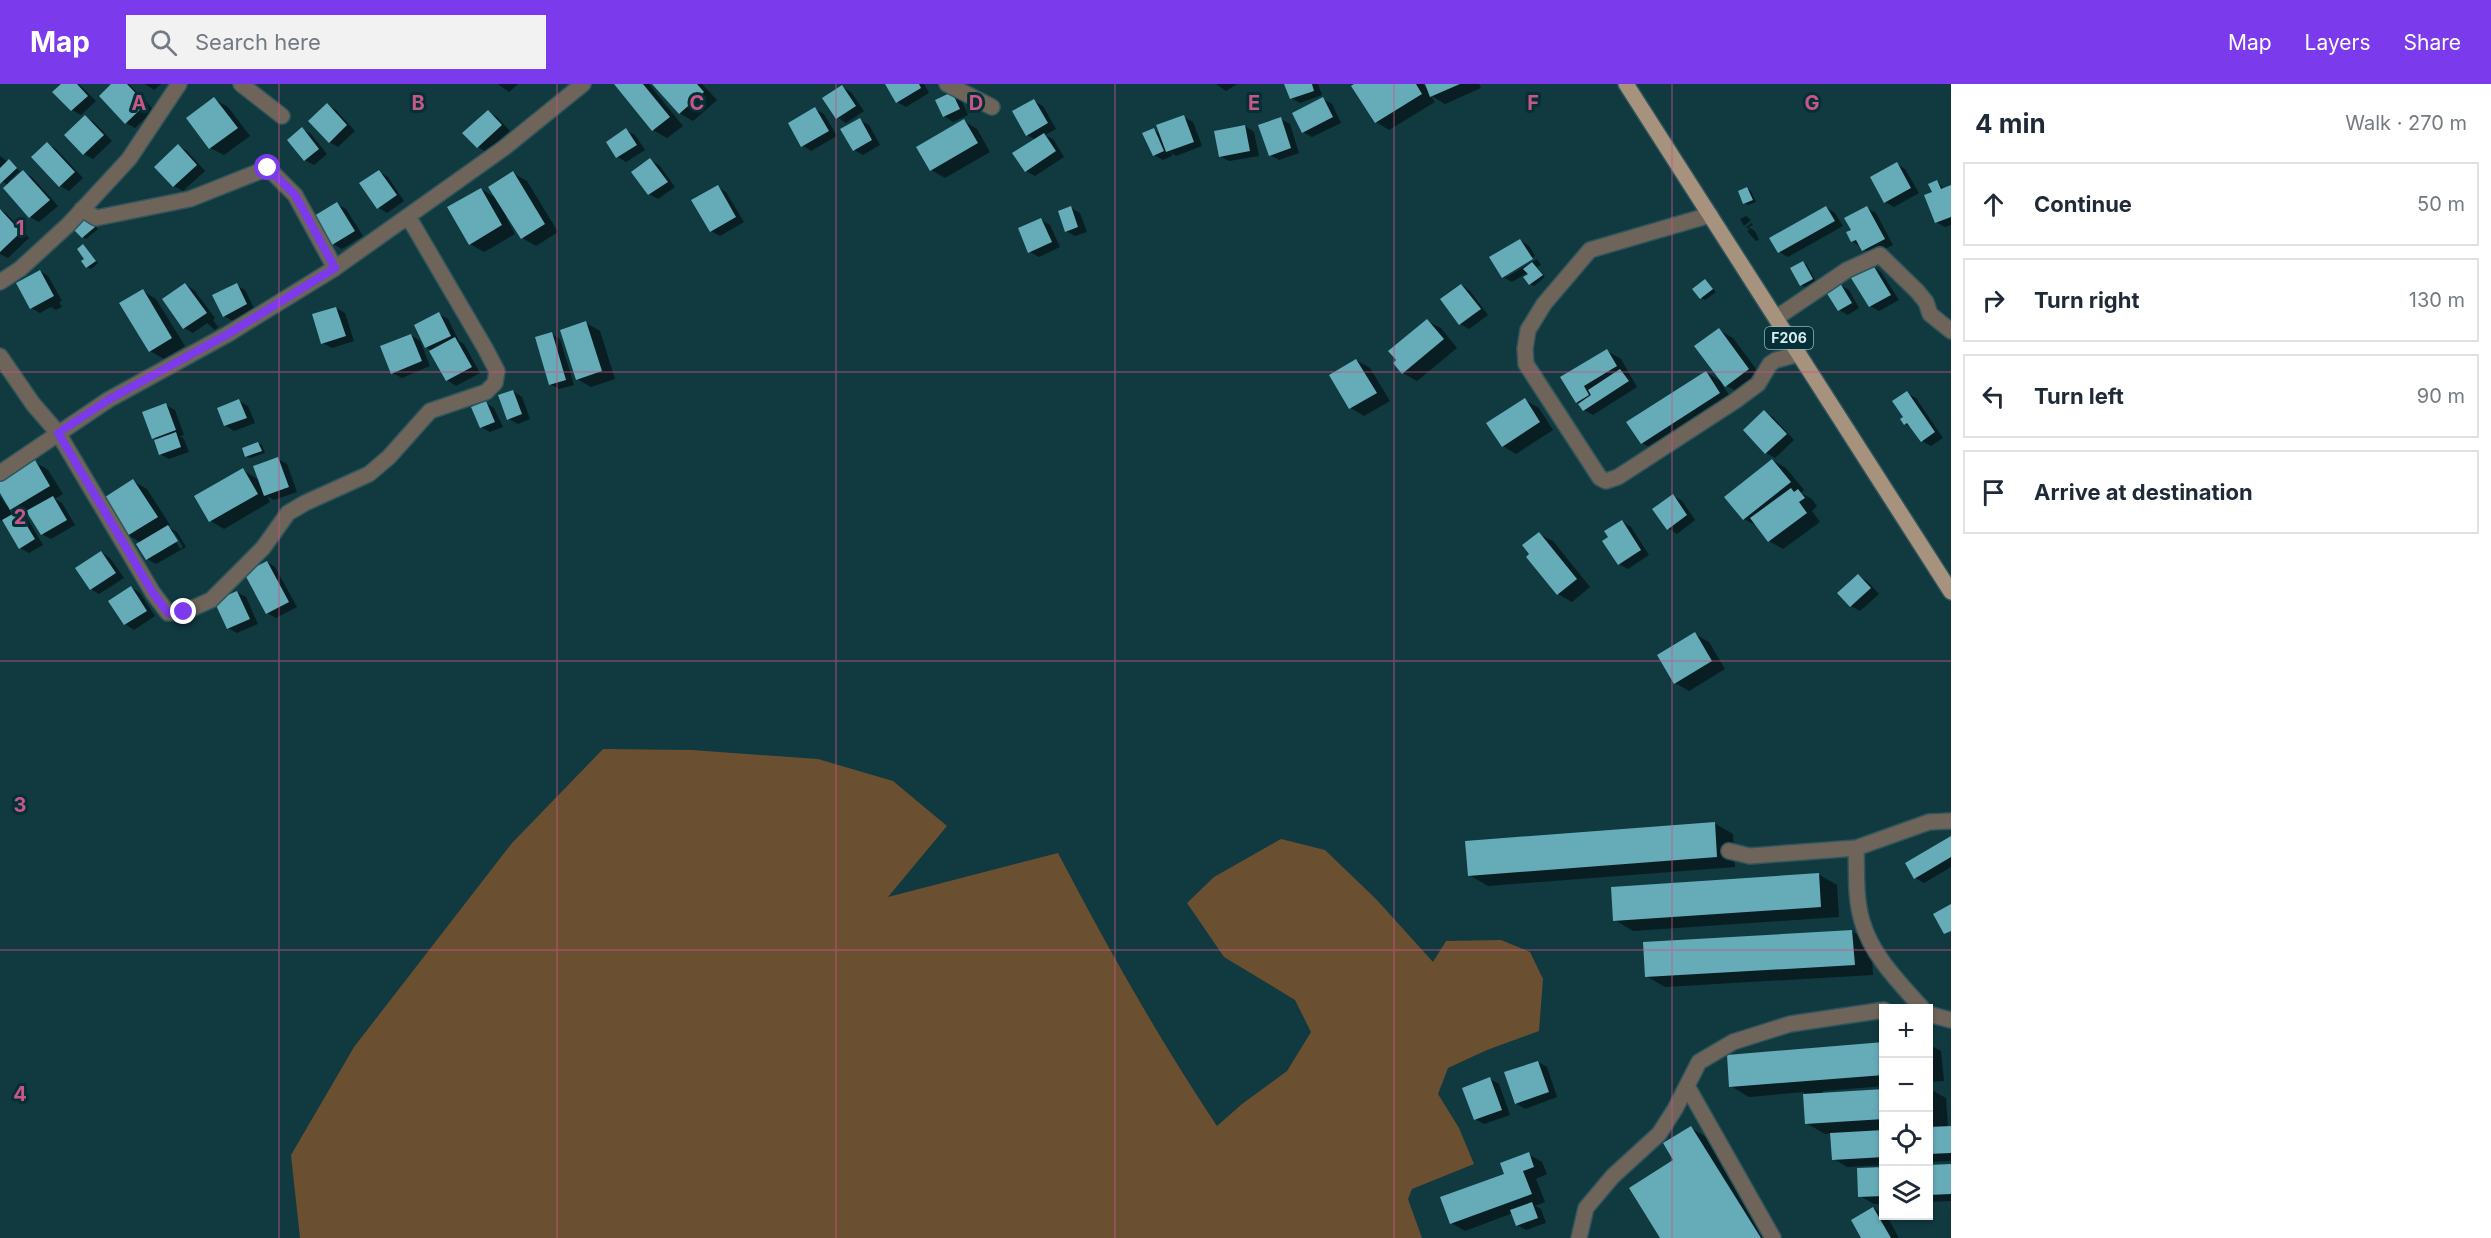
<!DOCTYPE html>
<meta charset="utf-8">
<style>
:root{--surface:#fff;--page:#f2f2f3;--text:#1f2937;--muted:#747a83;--line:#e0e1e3;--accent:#7c3aed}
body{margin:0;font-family:Inter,sans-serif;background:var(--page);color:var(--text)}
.controls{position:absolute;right:18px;bottom:18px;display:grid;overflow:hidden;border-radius:0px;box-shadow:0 2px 4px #0004}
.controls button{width:54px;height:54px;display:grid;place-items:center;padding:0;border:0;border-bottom:2px solid var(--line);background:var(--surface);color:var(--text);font:30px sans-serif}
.stop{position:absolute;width:18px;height:18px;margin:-14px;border:4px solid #7c3aed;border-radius:50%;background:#fff}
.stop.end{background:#7c3aed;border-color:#fff;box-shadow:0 2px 6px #0008}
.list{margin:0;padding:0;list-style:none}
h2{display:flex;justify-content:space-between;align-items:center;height:78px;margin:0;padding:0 24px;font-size:26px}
h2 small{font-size:20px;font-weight:400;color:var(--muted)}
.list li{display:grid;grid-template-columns:39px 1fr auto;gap:18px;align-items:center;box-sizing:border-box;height:84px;margin:0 12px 12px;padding:0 12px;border:2px solid var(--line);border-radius:0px}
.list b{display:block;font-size:22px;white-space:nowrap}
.list em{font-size:20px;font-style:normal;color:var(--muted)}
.icon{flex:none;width:33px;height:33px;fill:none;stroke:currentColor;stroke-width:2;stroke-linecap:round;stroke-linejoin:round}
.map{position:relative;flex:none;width:1951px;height:1154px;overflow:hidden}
header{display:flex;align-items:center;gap:36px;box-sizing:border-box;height:84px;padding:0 30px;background:var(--accent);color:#fff}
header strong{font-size:28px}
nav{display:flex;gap:33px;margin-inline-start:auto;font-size:21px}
.search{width:420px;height:54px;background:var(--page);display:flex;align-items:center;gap:15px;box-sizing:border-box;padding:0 21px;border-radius:0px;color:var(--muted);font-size:22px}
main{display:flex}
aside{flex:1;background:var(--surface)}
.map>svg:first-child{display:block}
</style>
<header>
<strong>Map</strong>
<div class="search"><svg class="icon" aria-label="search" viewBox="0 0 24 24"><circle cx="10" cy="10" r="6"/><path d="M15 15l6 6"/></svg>Search here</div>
<nav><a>Map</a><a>Layers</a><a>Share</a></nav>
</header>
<main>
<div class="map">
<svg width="1951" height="1154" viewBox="0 0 1951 1154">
<rect width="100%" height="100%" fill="#103940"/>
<path fill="#6a4f31" d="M603 665 692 666 818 675 893 697 947 742 888 813 1058 769C1107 863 1159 955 1217 1042L1242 1020 1287 987 1311 948 1295 916 1224 873 1187 819 1214 793 1281 755 1325 766 1376 815 1433 878 1446 857 1501 856 1530 868 1543 895 1539 947 1487 966 1448 984 1438 1010 1459 1044 1474 1080 1412 1105 1408 1115 1422 1154H300L291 1071 354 963 512 759Z"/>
<path fill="#0007" fill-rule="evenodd" d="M63 0H79L96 17 81 31 72 26 55 8Z
M113 0H129L154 26 135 44 126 39Z
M145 0H161L154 6Z
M498 0H518L509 8Z
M616 0H649L683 42 667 54 653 46Z
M654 0H702L717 16 693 37 679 29Z
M887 0H924L929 9 906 23 897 18Z
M1216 0H1237L1226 7Z
M1286 0H1318L1322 11 1300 19 1291 14Z
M1357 0H1423L1427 5 1426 0H1479L1481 4 1445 20 1430 11 1435 18 1389 46 1376 38Z
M842 3 851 8 864 27 846 39 837 33Z
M952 10 961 15 968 31 953 38 944 32Z
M214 15 228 23 250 52 224 71 210 64Z
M1323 15 1332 20 1341 39 1312 53 1303 48Z
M1034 17 1043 22 1056 45 1045 51 1053 55 1064 73 1035 92 1026 87 1036 56 1027 51Z
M327 21 336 26 355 47 338 63 329 58Z
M815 25 824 30 837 52 811 67 802 61Z
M488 28 497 33 510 47 486 68 478 63Z
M85 33 94 38 112 57 93 75 84 70Z
M1184 33 1193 38 1202 62 1176 72 1171 69 1172 72 1163 76 1154 71V46L1161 50Z
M1281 35 1290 40 1299 69 1279 76 1270 71Z
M860 36 869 41 880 61 863 71 854 66Z
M964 37 977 45 990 68 945 94 931 86Z
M1245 42 1254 48 1259 72 1229 77 1220 72Z
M302 45 311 50 327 70 314 81 305 76Z
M626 46 635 51 645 66 626 78 618 73Z
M47 60 56 65 83 94 69 107 60 102 33 74Z
M178 62 187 67 205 87 183 107 174 102 156 83Z
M0 72 20 87 8 98 9 100 23 88 32 93 58 122 39 138 30 133 8 101 0 96Z
M650 76 659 81 675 103 658 115 649 110Z
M1897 80 1905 85 1919 109 1894 123 1885 118Z
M379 88 388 93 404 117 387 129 379 124Z
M513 89 527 97 558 148 536 162 522 154 508 132 506 133 515 150 484 168 470 160 481 105 498 115Z
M1937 97 1944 105 1951 102V141L1945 143 1936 138Z
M718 103 726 108 744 138 720 152 711 147Z
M1747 105 1751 107 1756 118 1748 121 1745 119Z
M337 120 346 125 363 152 342 165 333 160Z
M1826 123 1835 129 1843 142 1788 173 1779 168Z
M1071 124 1080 129 1087 148 1075 152 1066 147Z
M1867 124 1876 129 1893 161 1872 171 1852 157 1853 146Z
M0 126 6 129 29 154 8 174 0 170Z
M1746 132 1751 136 1744 142 1740 135Z
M89 135 98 145 86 155 83 153Z
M1041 136 1050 141 1060 163 1039 173 1030 168Z
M1752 139 1753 141 1748 143 1755 147 1759 156 1756 157 1747 147 1750 146 1746 143Z
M1520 156 1529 162 1535 172 1505 190V194L1537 175 1541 181 1537 183 1545 193 1534 202 1530 200 1532 186 1512 198 1503 193Z
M83 162 98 179 91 185 87 183Z
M1803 179 1807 181 1816 198 1805 203 1801 201Z
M1873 182 1881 188 1899 216 1879 227 1870 222Z
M40 187 48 192 62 217 59 218 62 223 56 226 51 223 40 229 31 224Z
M1705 196 1716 208 1705 216 1701 214Z
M186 201 194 206 215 234 213 236 218 243 215 246 207 239 193 249 184 244Z
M236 201 245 206 255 226 233 237 224 232Z
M1462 201 1470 207 1488 231 1469 245 1460 240Z
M1840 201 1849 206 1859 224 1848 231 1839 226Z
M143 207 156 215 185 262 164 275 150 267Z
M336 224 345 229 354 257 332 264 323 259Z
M439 230 448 235 459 257 464 260 480 289 456 302 447 296 432 267 426 263Z
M1427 237 1441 244 1457 264 1417 297 1403 289Z
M586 239 600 247 615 295 591 303 577 295Z
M1719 246 1733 254 1762 293 1740 309 1721 299 1733 317 1656 367 1642 359 1706 288 1724 299Z
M552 250 560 255 574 301 559 305 550 300Z
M411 251 420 257 430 282 402 294 393 289Z
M1607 267 1621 275 1637 303 1593 331 1584 326 1577 318 1562 293Z
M1356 276 1370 284 1390 317 1364 332 1351 324Z
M513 307 522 313 530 335 518 340 509 335Z
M1907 309 1916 314 1943 354 1931 362 1922 357 1913 344 1905 340Z
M1525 316 1539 324 1553 346 1516 370 1503 362Z
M239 317 248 322 255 339 234 347 225 341Z
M486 319 494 324 503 343 490 348 481 343Z
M166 321 175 326 184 351 180 352 184 355 189 368 169 375 160 370 158 356 153 353Z
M1764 328 1773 333 1794 356 1775 374 1766 369Z
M258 359 262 361 265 369 250 374 246 372Z
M278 375 287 380 297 408 274 416 267 412 270 418 224 445 211 437 243 386 259 396Z
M1772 376 1786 384 1804 406 1801 409 1812 415 1817 422 1812 427 1820 438 1783 465 1769 457 1759 443 1744 435 1726 413Z
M35 378 48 386 63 410 55 415 62 419 75 441 51 455 42 450 30 430 26 432 43 461 29 469 20 464 5 439 0 436V412L13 431 17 429 7 423 9 421 0 406V399Z
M133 397 147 405 170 441 168 443 177 448 186 463 156 480 147 475 141 459 128 451ZM171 448H174L183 463 180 465Z
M1673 412 1682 417 1695 436 1677 450 1668 444Z
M1622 437 1631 443 1649 471 1628 485 1619 480Z
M1539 450 1553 457 1590 503 1572 518 1558 510Z
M101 468 110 474 124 494 99 510 91 505Z
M267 478 275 483 297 523 276 534 267 529Z
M1858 492 1867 497 1879 510 1860 527 1851 522Z
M131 503 140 509 155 532 134 546 125 540Z
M237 508 246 513 258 540 237 549 228 544Z
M1695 550 1709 558 1725 585 1689 607 1675 599Z
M1714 739 1733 750 1735 783 1488 802 1469 791Z
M1951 754V783L1924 799 1915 794Z
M1818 790 1837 801 1839 833 1633 847 1615 836Z
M1852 847 1871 858 1873 891 1665 903 1646 892Z
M1884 960V1002L1823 1007V1010L1884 1006V1081L1847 1083 1834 1075 1832 1049 1825 1050 1806 1039 1804 1008 1749 1013 1731 1002Z
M1928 960 1941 967 1944 997 1928 998Z
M1538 978 1547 983 1557 1013 1525 1025 1516 1019Z
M1490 995 1499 1000 1510 1031 1484 1040 1475 1035Z
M1928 1004 1946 1014 1948 1043H1951V1077L1928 1078Z
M1691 1044 1710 1055 1771 1154H1662L1675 1077Z
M1528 1070 1542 1078 1547 1090 1536 1095 1545 1118 1535 1122 1541 1125 1546 1139 1526 1146 1517 1141 1513 1129 1465 1147 1451 1139Z
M1951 1082V1117L1928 1118V1083Z
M1884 1084V1120H1874L1860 1112Z
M1873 1124 1887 1132 1899 1154H1863Z"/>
<path fill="#65abb8" d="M61 0H77L88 12 71 27 52 8Z
M111 0H127L146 20 125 40 99 12Z
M614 0H643L670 33 652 47Z
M652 0H697L704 8 679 30Z
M885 0H919L921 4 896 19Z
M1284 0H1312L1314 7 1290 15Z
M1354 0H1416L1422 10 1375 39 1351 2Z
M1425 0H1460L1430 13Z
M842 1 856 22 836 35 822 14Z
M952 8 960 25 943 33 935 16Z
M214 13 238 44 209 65 186 34Z
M1323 13 1333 33 1302 49 1292 29Z
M1034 15 1048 39 1026 52 1012 27Z
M327 19 347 41 329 59 308 37Z
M815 23 829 47 801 63 788 39Z
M488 26 502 41 477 64 462 49Z
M85 31 104 51 83 71 64 51Z
M1184 31 1194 58 1166 68 1156 41Z
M1281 33 1291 64 1269 72 1258 41Z
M860 34 872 56 853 67 840 45Z
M964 35 978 59 930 87 916 63Z
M1245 41 1250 67 1219 73 1214 47Z
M302 43 319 65 304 77 287 56Z
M626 44 637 61 616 74 606 58Z
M1154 44 1164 67 1153 72 1142 49Z
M1044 49 1056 67 1025 88 1012 69Z
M47 58 75 88 59 103 31 73Z
M178 60 197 81 173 103 154 83Z
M650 74 668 98 648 111 631 88Z
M9 75 17 84 0 100V84Z
M1897 78 1911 104 1884 119 1870 93Z
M23 86 50 116 29 134 3 104Z
M379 86 397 111 377 125 359 99Z
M513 87 545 140 521 155 488 103Z
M1937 96 1941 105 1951 101V133L1935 139 1924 111 1932 108 1928 100Z
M718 101 736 133 710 148 691 116Z
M1747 103 1753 116 1743 120 1738 107Z
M481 104 502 141 469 161 447 123Z
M337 118 355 147 332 161 314 132Z
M1071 122 1078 143 1065 148 1058 127Z
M1826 122 1835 137 1778 169 1769 154Z
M1867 122 1885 155 1862 167 1856 156 1851 158 1846 148 1851 146 1844 134Z
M0 125 21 148 0 168Z
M85 131 95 143 82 154 71 143Z
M1041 134 1052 158 1028 169 1018 144Z
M1520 155 1533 175 1502 194 1489 173Z
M83 160 96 177 86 184 81 177 84 175 77 165Z
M1803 177 1813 195 1800 202 1790 184Z
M1532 178 1543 191 1529 201 1523 193 1528 190 1523 185Z
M1873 181 1891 211 1869 223 1851 194Z
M40 186 54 212 30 225 16 199Z
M1705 195 1713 205 1700 215 1692 205Z
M185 199 207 229 183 245 162 215Z
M237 199 247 220 223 233 212 211Z
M1840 199 1852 219 1838 227 1826 208Z
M1461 200 1481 225 1459 241 1440 215Z
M143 205 172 254 149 268 119 219Z
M336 223 346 252 321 260 312 230Z
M439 228 451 252 425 264 414 241Z
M1427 235 1444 255 1402 290 1393 279 1396 276 1388 267Z
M586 237 602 287 576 296 560 246Z
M1719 244 1749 285 1725 303 1694 262Z
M552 248 566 296 549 301 535 253Z
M411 250 422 277 391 290 380 262Z
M455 253 472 283 446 297 429 267Z
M1607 265 1617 282 1584 302 1589 311 1576 319 1560 293Z
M1356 275 1377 309 1349 325 1329 291Z
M1620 285 1629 297 1583 327 1578 320 1591 311 1588 306Z
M1706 287 1720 309 1641 360 1626 338Z
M513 306 522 330 507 336 498 311Z
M1907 307 1935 348 1921 358 1907 339 1904 341 1900 335 1903 333 1892 317Z
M1525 314 1540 338 1502 363 1486 339Z
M239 315 247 334 224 342 217 324Z
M486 317 495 338 480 344 471 323Z
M166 319 176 346 152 355 142 328Z
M1764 326 1787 350 1765 370 1743 346Z
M176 348 181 363 159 371 154 356Z
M258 358 262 367 245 373 242 364Z
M278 373 289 403 264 412 253 382Z
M1772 375 1791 398 1743 436 1724 413Z
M35 376 50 402 10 426 0 409V397Z
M243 384 258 410 209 438 194 412Z
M133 395 158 433 127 452 102 415Z
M1791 404 1794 408 1798 405 1805 414 1799 418 1807 429 1768 458 1750 434Z
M1673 410 1687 431 1667 446 1652 425Z
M53 412 67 436 41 451 26 427Z
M18 427 35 455 19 465 2 436Z
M1622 436 1641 466 1618 481 1602 457 1608 453 1604 447Z
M168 441 178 457 146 476 136 460Z
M1539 448 1577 495 1557 511 1526 473 1529 470 1522 461Z
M101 467 116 489 90 506 75 484Z
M267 477 289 518 266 530 244 489Z
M1858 490 1871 504 1850 523 1837 509Z
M131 502 147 527 124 541 108 517Z
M237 507 250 535 227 545 214 517Z
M1695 548 1712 577 1674 600 1657 571Z
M1715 738 1717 773 1468 792 1465 757Z
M1951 752V773L1914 795 1905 779Z
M1819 789 1821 823 1613 837 1611 803Z
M1951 820V847L1944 850 1933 830Z
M1852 846 1855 881 1645 893 1643 858Z
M1884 958V991L1729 1003 1727 971Z
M1538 977 1549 1008 1515 1020 1504 988Z
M1490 993 1502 1026 1474 1036 1462 1004Z
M1884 1005V1035L1805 1040 1803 1010Z
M1691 1042 1761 1154H1660L1629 1104 1673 1076 1663 1059Z
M1951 1042V1069L1928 1070V1043Z
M1884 1046V1073L1832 1076 1830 1049Z
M1529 1068 1534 1083 1523 1087 1532 1110 1450 1140 1440 1113 1504 1090 1500 1079Z
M1951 1080V1110L1928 1111V1081Z
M1884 1083V1112L1858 1113 1857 1084Z
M1532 1118 1538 1134 1516 1142 1510 1126Z
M1873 1123 1891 1154H1861L1851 1136Z"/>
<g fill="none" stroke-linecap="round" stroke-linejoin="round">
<defs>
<path id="minor" d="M241 0 282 32
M947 0 992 23
M82 125 96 134 190 115 268 84 295 111 335 184
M1710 131 1590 166 1544 220 1528 246 1525 265 1526 280 1600 394 1606 397 1618 393 1735 317 1758 300 1770 280 1776 276 1799 270
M0 198 20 185 68 141 129 75 179 0
M1776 234 1847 186 1880 171 1917 207 1926 218 1930 230 1951 247
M0 272 33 320 58 349 153 509 168 529 184 528 211 516 263 464 288 429 305 419 369 390 389 373 430 327 486 308 495 299 497 287 485 264 409 134
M0 389 108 316 228 250 335 184 504 64 583 0
M1856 764C1857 788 1855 814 1862 837 1872 872 1899 898 1922 924
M1729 767 1750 772 1856 764 1929 738 1951 737
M1928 930 1951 936
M1687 1002 1773 1154
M1579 1154 1586 1124 1613 1092 1659 1050 1675 1025 1699 978 1733 958 1790 940 1884 926"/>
<path id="major" d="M1626 0 1951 508"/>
</defs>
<use href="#minor" stroke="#30555c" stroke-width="18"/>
<use href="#major" stroke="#30555c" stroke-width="18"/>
<use href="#minor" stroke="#6e6459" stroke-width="15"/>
<use href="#major" stroke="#a7937d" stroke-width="15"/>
</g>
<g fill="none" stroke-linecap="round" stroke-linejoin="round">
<path stroke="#7c3aed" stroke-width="8" d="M184 528 168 529 153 509 58 349 108 316 228 250 335 184 295 111 268 84"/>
</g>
<path fill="none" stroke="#c85787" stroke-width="1.5" stroke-opacity="0.55" d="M279 0V1154M557 0V1154M836 0V1154M1115 0V1154M1394 0V1154M1672 0V1154M0 288H1951M0 577H1951M0 866H1951"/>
<g text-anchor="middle" stroke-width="6" stroke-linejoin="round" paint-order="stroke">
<rect fill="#042f36" stroke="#97b3b8" stroke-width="1.5" x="1765" y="243" width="48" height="22" rx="4.5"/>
<g font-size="14" font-weight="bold" fill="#d6ebef">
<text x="1789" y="259">F206</text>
</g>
</g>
<g font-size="20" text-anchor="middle" font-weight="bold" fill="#c85787" stroke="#042f36" stroke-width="6" stroke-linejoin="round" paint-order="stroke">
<text x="139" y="26">A</text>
<text x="418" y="26">B</text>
<text x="697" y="26">C</text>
<text x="976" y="26">D</text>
<text x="1254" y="26">E</text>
<text x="1533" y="26">F</text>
<text x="1812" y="26">G</text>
<text x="20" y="151">1</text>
<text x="20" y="440">2</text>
<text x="20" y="728">3</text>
<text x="20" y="1017">4</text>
</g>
</svg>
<div class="controls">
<button>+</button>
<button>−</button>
<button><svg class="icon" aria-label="locate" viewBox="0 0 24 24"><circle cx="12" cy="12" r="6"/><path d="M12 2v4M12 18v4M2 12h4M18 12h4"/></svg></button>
<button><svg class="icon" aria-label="layers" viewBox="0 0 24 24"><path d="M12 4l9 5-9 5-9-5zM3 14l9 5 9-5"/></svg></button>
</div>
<div class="stop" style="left:268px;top:84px"></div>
<div class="stop end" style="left:184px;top:528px"></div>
</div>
<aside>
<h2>4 min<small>Walk · 270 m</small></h2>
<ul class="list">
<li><svg class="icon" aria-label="ahead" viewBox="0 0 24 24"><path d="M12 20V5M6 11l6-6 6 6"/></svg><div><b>Continue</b></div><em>50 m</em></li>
<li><svg class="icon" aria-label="right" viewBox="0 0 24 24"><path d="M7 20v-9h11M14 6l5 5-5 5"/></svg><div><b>Turn right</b></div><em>130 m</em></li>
<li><svg class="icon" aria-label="left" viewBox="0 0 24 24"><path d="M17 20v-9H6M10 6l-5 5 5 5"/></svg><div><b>Turn left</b></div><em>90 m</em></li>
<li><svg class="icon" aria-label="arrive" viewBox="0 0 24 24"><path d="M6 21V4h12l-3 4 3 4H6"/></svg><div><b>Arrive at destination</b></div></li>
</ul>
</aside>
</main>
